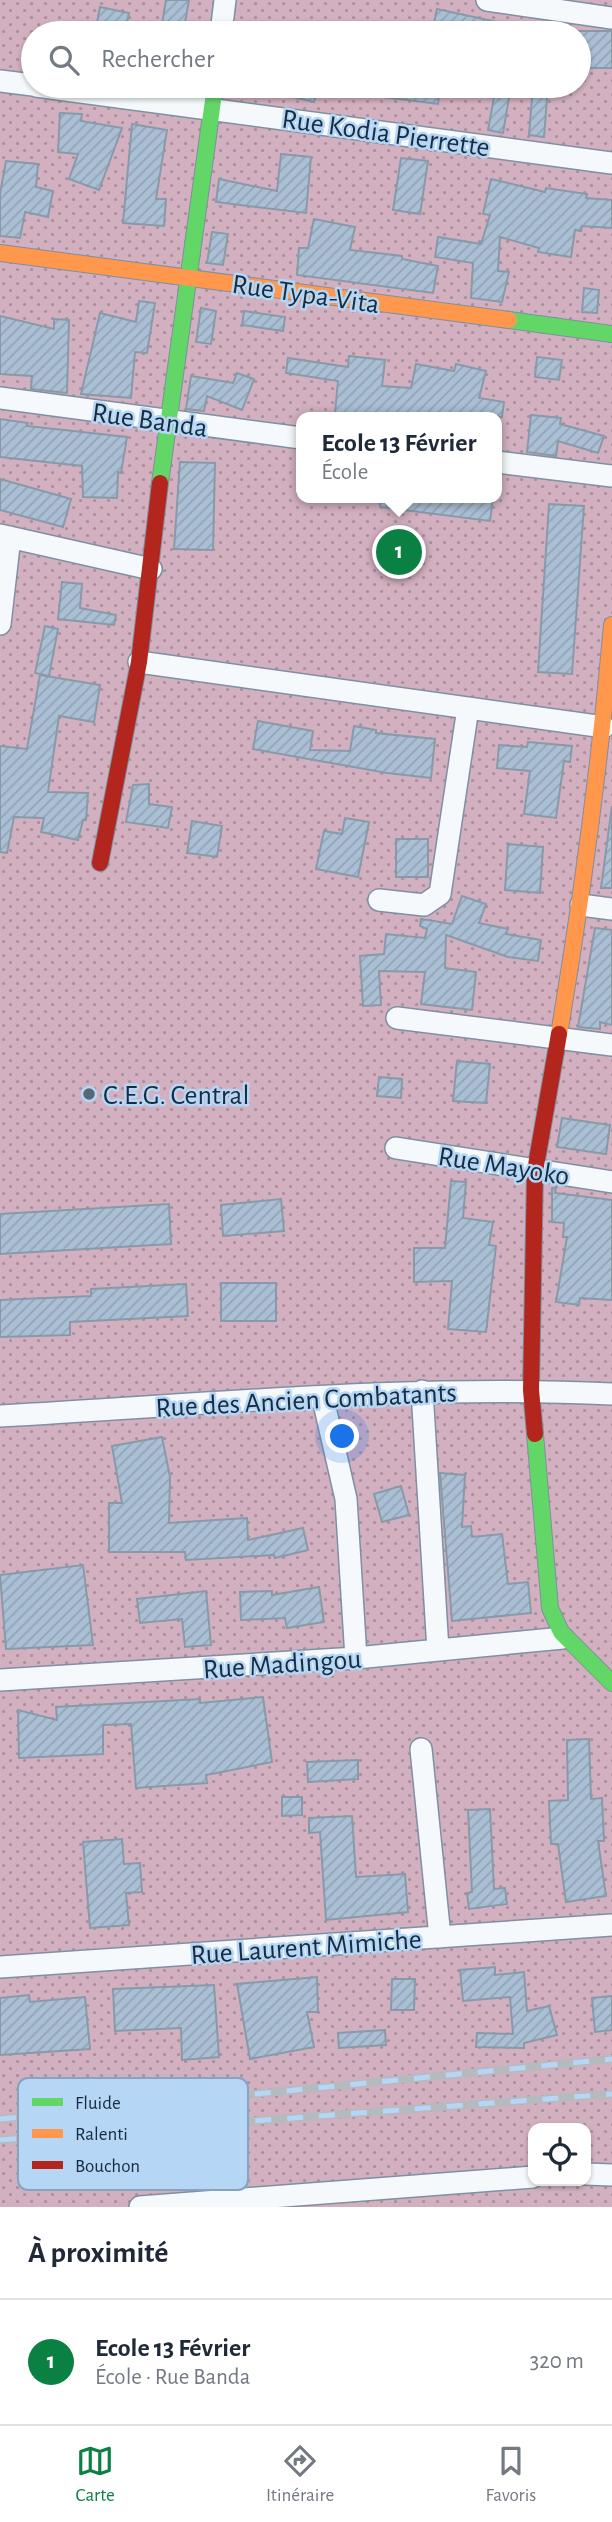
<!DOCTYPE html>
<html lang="fr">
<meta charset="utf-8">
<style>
:root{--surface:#fff;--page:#f2f2f3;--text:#1f2937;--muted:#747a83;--line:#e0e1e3;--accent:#0b8043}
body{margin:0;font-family:"Alegreya Sans",sans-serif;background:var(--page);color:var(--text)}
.controls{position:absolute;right:21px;bottom:21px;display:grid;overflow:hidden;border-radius:14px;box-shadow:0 2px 5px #0004}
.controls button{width:63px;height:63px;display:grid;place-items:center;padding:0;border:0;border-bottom:2px solid var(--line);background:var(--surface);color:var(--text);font:35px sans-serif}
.you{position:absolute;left:343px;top:1437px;width:24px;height:24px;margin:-18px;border:5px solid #fff;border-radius:50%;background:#1a73e8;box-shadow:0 0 0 10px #1a73e833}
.badge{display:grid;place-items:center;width:46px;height:46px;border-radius:50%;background:var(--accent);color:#fff;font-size:23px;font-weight:700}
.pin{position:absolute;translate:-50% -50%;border:4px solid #fff;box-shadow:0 2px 7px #0006}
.popup{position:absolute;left:296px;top:412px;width:206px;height:91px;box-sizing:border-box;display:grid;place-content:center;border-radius:14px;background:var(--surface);filter:drop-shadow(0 2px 5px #0005);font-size:23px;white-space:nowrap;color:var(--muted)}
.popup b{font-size:26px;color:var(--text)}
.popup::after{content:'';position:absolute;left:50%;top:100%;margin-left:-14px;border:14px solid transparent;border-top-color:var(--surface)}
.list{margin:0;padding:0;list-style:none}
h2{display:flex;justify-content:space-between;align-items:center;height:91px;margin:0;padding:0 28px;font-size:30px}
h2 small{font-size:23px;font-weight:400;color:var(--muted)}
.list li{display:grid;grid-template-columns:46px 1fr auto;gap:21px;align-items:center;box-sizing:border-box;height:126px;padding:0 28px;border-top:2px solid var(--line)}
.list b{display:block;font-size:26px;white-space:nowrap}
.list p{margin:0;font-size:23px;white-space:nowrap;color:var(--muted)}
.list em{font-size:23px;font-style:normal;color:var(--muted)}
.icon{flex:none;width:38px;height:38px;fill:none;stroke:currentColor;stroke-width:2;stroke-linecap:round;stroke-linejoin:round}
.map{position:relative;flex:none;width:612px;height:2207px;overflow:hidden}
.search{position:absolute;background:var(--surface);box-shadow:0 2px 5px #0004;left:21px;right:21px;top:21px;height:77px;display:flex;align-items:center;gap:18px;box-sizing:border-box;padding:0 24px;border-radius:38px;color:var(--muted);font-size:26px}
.sheet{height:217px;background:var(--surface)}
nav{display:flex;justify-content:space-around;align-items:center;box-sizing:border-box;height:98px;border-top:2px solid var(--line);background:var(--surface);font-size:19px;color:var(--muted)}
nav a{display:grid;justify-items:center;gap:4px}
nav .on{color:var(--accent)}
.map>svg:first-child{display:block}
</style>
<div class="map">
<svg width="612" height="2207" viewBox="0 0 612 2207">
<defs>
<pattern id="green-dots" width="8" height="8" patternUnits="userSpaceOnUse" patternTransform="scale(1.75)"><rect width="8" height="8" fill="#d2b0bf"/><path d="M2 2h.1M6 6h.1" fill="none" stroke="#a98f9d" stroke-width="1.8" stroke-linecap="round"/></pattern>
<pattern id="building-hatch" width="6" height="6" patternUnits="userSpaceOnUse" patternTransform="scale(1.75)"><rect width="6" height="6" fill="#aabfd4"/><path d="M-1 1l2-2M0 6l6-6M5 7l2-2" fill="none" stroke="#92a4b7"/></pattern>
</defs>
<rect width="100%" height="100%" fill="#c4d6e7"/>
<path fill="url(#green-dots)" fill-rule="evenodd" d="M0 0H612V2207H0ZM33 33H579V86H33ZM301 417H497V498H301ZM533 2128H586V2181H533Z"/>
<path fill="url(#building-hatch)" stroke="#889aaa" stroke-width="2" d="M166 0H189L184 28 162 24Z
M100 7 129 13 125 33H95Z
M437 9 516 26V33H432Z
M579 31H612V68H579Z
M272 86H318L314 102 272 92Z
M368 86H440L438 104 367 95Z
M496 86H511L503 133 488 130Z
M533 86H548L544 137 529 135Z
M60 113 82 114 81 121 122 128 99 190 69 179 78 154 58 152Z
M132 124 167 130 156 199H166L164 226 123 223Z
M281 154 311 157 306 213 216 202 219 179 277 191Z
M401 158 428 161 420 214 393 210Z
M6 161 38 164 36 187 53 191 48 217 25 212 20 238 0 236V194Z
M491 179 545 192 546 188 587 194 586 198 612 200V228L582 226 581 231 575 230 571 257 538 252 539 248 500 237 498 271 509 272 502 302 471 298 473 263 435 257 438 237 481 244 490 215 483 214Z
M314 219 355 227 350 250 402 256V259L438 266 433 293 297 275 299 248H308Z
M212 232 228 234 223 265 207 263Z
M584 288 599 290 597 313 582 312Z
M139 301 155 303 147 353 135 352 131 398 81 394 100 313 136 322Z
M201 308 216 311 211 344 196 342Z
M244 311 285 317 283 331 242 325Z
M0 316 54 329V319L69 320 67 393 31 389 32 376 0 374Z
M349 356 385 360 382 386 411 388 416 364 454 371 456 364 486 371 479 398 504 402 502 417 440 415 364 417 335 413 338 381 286 373 288 358 348 367Z
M537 357 562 360 559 380 535 377Z
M237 373 254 379 242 410 207 396 204 411 186 409 191 376 233 383Z
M531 415 561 418 560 424 604 436 598 453 558 441 556 456 527 452Z
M0 419 28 423 27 426 127 437 121 473 118 472 117 498 83 497 82 466 0 457Z
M180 462 215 463 213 550 174 549Z
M0 479 71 499 63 527 0 510Z
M381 498H493L490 521 380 507Z
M549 504 584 506 572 674 538 672Z
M62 582 82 584 80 608 116 615 114 625 58 619Z
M45 626 58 629 49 676 35 673Z
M40 675 100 685 94 722 59 716 48 792 88 793 86 820H83L78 840 41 832 44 818 14 817 7 853 0 852V746L27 749Z
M258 721 313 731 310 750 350 751 354 726 376 730V733L435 739 431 778 387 773 253 749Z
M528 742 572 746 570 762 564 761 556 818 524 814 530 771 497 768 499 745 527 747Z
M149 784V804L172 807 168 828 126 822 133 785Z
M612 806V888H601Z
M345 818 369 822 358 877 316 869 324 831 342 834Z
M192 821 222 826 217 857 187 853Z
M396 839H428V877H396Z
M508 844 543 847 540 893 505 890Z
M462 896 486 904 479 923 508 929 506 934 541 940 538 961 508 957 446 935 445 968 476 972 472 1010 421 1004 425 972 379 971 381 1005 363 1006 360 956 384 954 386 934 425 938 427 929 420 926 421 919 452 924Z
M595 928 612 930V1025L600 1022V1029L578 1027Z
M457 1061 490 1064 486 1103 453 1101Z
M379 1077 402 1079 401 1098 377 1096Z
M562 1118 610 1125 606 1154 557 1147Z
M451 1181 466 1182 463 1218 493 1222 489 1245 496 1246 486 1332 448 1329 452 1281 414 1282V1248H445Z
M552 1188H556L555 1193 612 1200V1300L580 1298 579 1305 556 1302 567 1237H563L564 1223 552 1222Z
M281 1199 284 1231 223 1236 221 1205Z
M169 1204 171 1244 0 1254V1214Z
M221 1283H276V1321H221Z
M186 1284 188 1316 70 1322V1335L0 1337V1300L91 1296V1289Z
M162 1437 170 1477 169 1523 247 1518 248 1540 303 1528 308 1550 275 1558 274 1555 186 1560 185 1552H109V1503H122L112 1446Z
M440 1473 465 1475 462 1527 471 1526 472 1537 502 1534 508 1584 528 1582 531 1613 452 1621Z
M401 1486 409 1515 382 1522 374 1494Z
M83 1565 93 1645 6 1649 0 1575Z
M319 1587 324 1622 287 1628 285 1618 241 1620 240 1592 272 1591V1595Z
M206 1591 211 1645 185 1647 182 1619 140 1623 137 1599Z
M263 1697 272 1762 206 1775 207 1783 136 1788 131 1724 103 1725V1754L19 1758 18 1710 57 1720 56 1707 200 1699V1703Z
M589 1739 591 1799 602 1798 604 1841H598L606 1896 566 1902 558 1844H551L549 1801 568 1800 567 1740Z
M358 1760V1779L308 1782 307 1762Z
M282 1797H302V1815L282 1816Z
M490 1809 494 1889 505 1888 507 1904 469 1909 467 1893 472 1892 468 1810Z
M352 1816 356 1877 405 1874 408 1912 326 1920 320 1832 309 1833V1818Z
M122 1839 124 1864 140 1863 142 1892 126 1893 129 1925 90 1928 83 1842Z
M495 1967V1975L524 1972 527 2011 549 2006 557 2035 524 2043V2048L476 2047 477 2033 513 2034 510 1997 463 2001 460 1970Z
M317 1977 318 2012H307L314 2047 250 2059 237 1984Z
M392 1979H415L414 2010H391Z
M214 1985 219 2057 182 2060 181 2028 115 2031 113 1989Z
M29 1995 30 2002 85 1997 90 2049 0 2055V1998Z
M612 1996V2030L595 2032 592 1998Z
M385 2030 386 2045 339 2048 338 2033Z"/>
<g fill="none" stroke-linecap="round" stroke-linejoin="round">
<defs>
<path id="street" d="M487 0 612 18
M221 33 225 0
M0 81 33 85
M36 86 612 163
M0 398 301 438
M497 462 612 476
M0 535 151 569
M0 624 10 537
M139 662 604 727
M379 900 424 905 440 894 468 708
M581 905 612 909
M397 1018 612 1045
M396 1148 612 1182
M422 1391 438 1650
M323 1399 346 1499 356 1658
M0 1416C204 1405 408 1384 612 1394
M0 1680 356 1658 563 1638
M421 1749 440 1937
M0 1967 612 1925
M586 2174 612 2175
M140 2207 533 2177"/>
<path id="fast" d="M509 320 612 334
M160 483 215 86
M535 1434 550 1608 561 1632 612 1683"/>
<path id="slow" d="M0 253 509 320
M559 1034C582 898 600 763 612 625"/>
<path id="jam" d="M100 863 139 662 160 483
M535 1434 531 1390 535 1171 559 1034"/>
</defs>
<use href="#street" stroke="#7e90a1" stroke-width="24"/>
<use href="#fast" stroke="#7e90a1" stroke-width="18"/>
<use href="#slow" stroke="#7e90a1" stroke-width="18"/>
<use href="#jam" stroke="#7e90a1" stroke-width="18"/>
<use href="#street" stroke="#f6f9fb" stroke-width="21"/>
<use href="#fast" stroke="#63d668" stroke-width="16"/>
<use href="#slow" stroke="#ff974d" stroke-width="16"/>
<use href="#jam" stroke="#b3261e" stroke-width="16"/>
<defs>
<path id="rail" d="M0 2119 612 2059
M0 2140 612 2094"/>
</defs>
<use href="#rail" stroke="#b5babf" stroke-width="8"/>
<use href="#rail" stroke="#b6d6f5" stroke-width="5" stroke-dasharray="16" stroke-linecap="butt"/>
</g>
<circle fill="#54687a" stroke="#b6d6f5" stroke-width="2.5" cx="89" cy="1094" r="7"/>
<g text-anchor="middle" stroke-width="5" stroke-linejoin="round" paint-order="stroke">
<g font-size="28" fill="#172c40" stroke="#b6d6f5">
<text transform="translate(386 132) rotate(8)" y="10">Rue Kodia Pierrette</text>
<text transform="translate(306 293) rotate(8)" y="10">Rue Typa-Vita</text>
<text transform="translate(150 419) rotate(8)" y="10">Rue Banda</text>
<text transform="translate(504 1165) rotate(9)" y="10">Rue Mayoko</text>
<text transform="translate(306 1399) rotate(-3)" y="10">Rue des Ancien Combatants</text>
<text transform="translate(282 1663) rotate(-4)" y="10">Rue Madingou</text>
<text transform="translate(306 1946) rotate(-4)" y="10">Rue Laurent Mimiche</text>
</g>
<g font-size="28" fill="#172c40" stroke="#b6d6f5" text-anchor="start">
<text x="103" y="1104">C.E.G. Central</text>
</g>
</g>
<rect x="18" y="2078" width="230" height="112" rx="10" fill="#b6d6f5" stroke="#86a3bf" stroke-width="2"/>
<rect x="32" y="2098" width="31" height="8" fill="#63d668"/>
<rect x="32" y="2129" width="31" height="9" fill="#ff974d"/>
<rect x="32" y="2161" width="31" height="8" fill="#b3261e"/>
<g font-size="19" fill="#172c40">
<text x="75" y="2109">Fluide</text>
<text x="75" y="2140">Ralenti</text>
<text x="75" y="2172">Bouchon</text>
</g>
</svg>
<div class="controls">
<button><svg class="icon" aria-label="locate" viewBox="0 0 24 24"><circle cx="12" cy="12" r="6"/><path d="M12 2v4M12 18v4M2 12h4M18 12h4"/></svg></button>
</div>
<div class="you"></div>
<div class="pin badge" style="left:399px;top:552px">1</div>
<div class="popup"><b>Ecole 13 Février</b>École</div>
<div class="search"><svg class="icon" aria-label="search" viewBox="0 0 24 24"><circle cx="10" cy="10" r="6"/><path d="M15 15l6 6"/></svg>Rechercher</div>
</div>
<section class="sheet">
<h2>À proximité<small></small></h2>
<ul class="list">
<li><span class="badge">1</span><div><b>Ecole 13 Février</b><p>École · Rue Banda</p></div><em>320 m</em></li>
</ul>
</section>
<nav>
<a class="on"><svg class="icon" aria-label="map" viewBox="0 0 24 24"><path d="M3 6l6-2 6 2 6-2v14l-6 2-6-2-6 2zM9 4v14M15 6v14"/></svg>Carte</a>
<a><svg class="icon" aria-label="directions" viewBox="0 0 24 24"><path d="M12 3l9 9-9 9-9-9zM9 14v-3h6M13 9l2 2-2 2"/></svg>Itinéraire</a>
<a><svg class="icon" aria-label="saved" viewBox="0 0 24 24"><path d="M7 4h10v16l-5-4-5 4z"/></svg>Favoris</a>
</nav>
